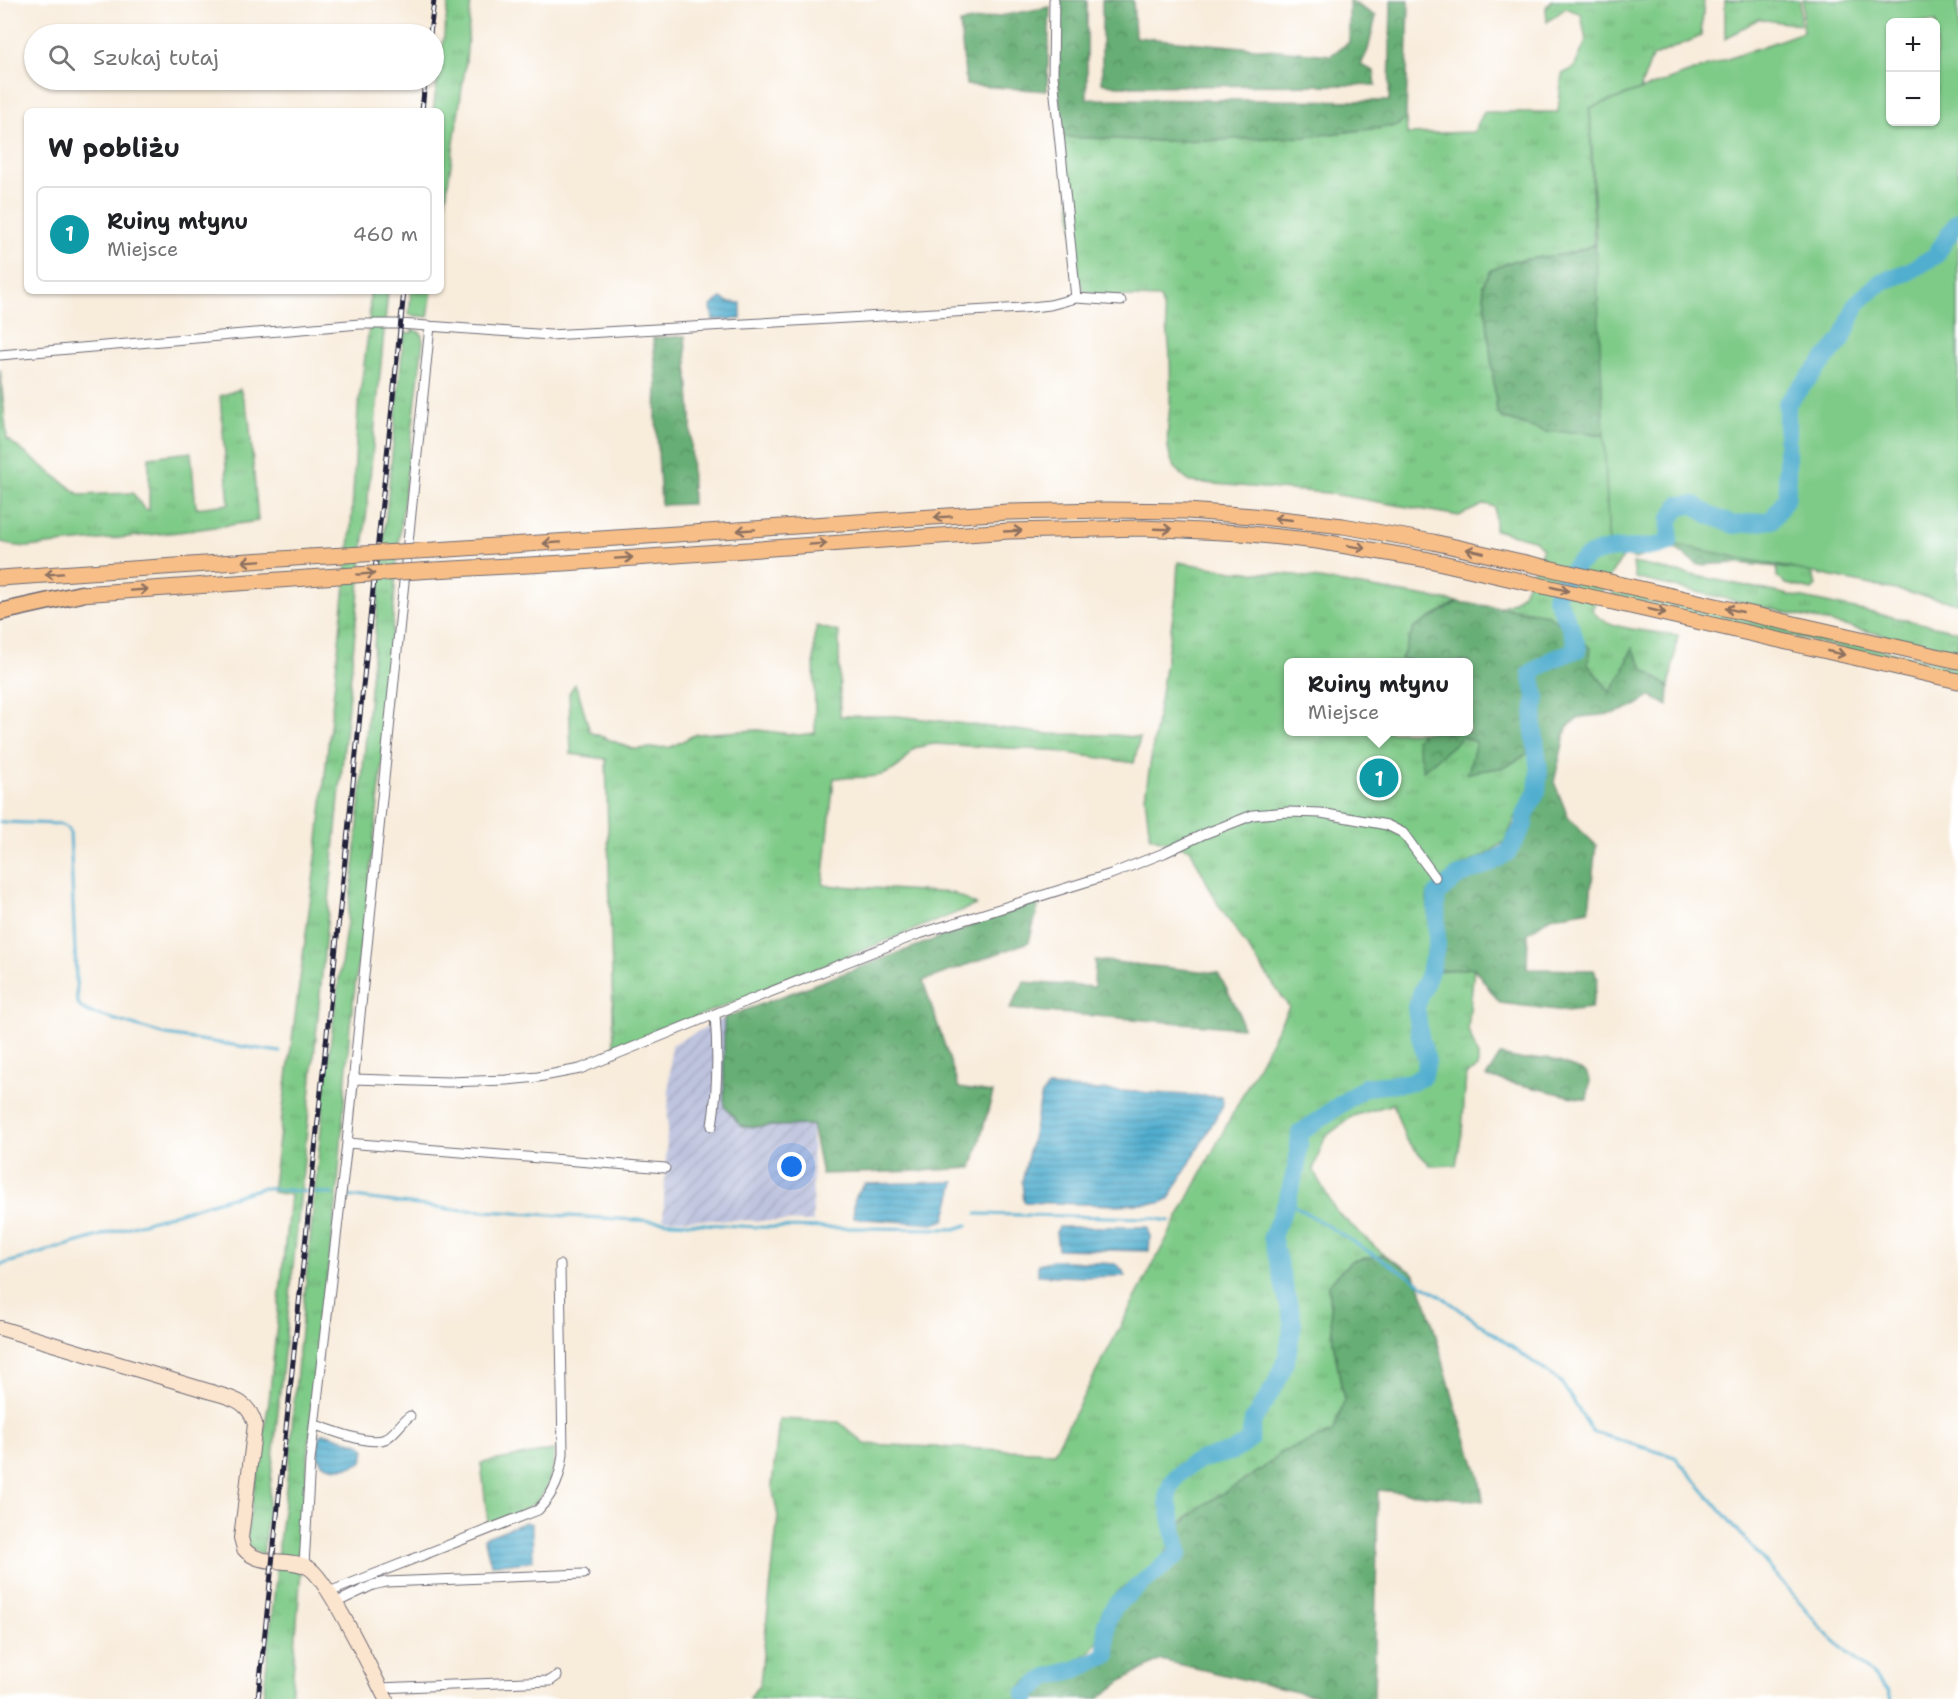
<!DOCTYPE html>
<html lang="pl">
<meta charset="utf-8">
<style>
:root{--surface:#fff;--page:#f2f2f2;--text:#202124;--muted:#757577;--line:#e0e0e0;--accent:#1a73e8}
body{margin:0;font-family:"Shantell Sans",sans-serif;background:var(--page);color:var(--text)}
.controls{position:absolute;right:18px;top:18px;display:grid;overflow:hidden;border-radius:9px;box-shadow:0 2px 4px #0004}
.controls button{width:54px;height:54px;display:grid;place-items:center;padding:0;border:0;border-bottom:2px solid var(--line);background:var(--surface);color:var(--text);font:30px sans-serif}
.you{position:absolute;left:792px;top:1167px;width:21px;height:21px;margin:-15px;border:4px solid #fff;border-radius:50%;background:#1a73e8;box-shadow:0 0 0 9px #1a73e833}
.badge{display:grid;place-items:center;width:39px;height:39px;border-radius:50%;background:var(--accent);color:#fff;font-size:20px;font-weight:700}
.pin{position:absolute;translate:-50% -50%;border:3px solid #fff;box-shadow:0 2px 6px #0006}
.popup{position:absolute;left:1284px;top:658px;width:189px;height:78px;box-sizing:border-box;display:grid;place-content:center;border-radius:9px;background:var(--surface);filter:drop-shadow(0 2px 4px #0005);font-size:20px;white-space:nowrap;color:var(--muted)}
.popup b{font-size:22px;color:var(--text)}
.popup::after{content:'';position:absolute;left:50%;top:100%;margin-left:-12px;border:12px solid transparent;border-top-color:var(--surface)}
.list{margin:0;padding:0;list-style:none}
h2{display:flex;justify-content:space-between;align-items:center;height:78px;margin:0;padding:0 24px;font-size:26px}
h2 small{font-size:20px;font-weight:400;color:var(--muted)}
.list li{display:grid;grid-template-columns:39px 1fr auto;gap:18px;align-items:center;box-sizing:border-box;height:96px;margin:0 12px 12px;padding:0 12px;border:2px solid var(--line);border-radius:9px}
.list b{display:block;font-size:22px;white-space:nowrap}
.list p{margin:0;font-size:20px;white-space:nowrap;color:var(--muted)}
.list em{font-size:20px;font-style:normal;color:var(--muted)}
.icon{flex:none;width:33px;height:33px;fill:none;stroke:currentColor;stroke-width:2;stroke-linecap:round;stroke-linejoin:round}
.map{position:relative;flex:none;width:1958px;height:1699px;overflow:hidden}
.search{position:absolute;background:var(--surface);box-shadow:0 2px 4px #0004;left:24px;top:24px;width:420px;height:66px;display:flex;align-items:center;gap:15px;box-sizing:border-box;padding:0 21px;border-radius:33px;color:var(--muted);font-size:22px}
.panel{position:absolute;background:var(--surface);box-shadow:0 2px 4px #0004;left:24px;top:108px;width:420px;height:186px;border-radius:9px}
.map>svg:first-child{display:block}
</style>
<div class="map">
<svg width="1958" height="1699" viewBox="0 0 1958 1699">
<defs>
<pattern id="industrial-furrows" width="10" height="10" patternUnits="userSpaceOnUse" patternTransform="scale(1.5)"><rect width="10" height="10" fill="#bec3de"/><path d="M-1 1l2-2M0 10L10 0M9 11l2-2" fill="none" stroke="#a3a7bf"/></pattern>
<pattern id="grass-tufts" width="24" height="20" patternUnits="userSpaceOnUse" patternTransform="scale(1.5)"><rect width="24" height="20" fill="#7eca87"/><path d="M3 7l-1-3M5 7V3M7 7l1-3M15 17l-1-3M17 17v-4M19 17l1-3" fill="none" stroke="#6dad75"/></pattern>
<pattern id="forest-crowns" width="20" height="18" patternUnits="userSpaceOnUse" patternTransform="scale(1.5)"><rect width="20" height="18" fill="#66ae74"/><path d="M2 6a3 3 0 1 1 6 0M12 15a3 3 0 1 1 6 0" fill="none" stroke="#548d60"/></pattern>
<pattern id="water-rules" width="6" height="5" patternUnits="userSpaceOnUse" patternTransform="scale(1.5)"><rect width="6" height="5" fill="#51aecf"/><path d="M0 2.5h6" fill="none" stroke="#438da9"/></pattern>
</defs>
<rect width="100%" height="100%" fill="#fff"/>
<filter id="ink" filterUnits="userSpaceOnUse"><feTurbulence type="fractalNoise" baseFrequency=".0167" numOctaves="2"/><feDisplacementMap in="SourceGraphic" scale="12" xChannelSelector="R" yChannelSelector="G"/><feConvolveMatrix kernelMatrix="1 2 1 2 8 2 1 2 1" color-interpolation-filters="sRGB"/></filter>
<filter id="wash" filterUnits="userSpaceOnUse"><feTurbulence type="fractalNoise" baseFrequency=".008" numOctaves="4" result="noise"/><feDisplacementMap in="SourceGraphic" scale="24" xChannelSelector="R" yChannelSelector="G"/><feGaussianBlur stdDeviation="1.35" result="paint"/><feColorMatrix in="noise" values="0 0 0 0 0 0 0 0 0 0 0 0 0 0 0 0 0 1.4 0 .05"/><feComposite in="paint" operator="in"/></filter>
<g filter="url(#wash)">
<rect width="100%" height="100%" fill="#f8ecdb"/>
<path fill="url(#industrial-furrows)" d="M724 1018V1107L743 1127 812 1125 813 1222 663 1219 671 1045Z"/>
<path fill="url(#grass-tufts)" stroke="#507661" stroke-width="1.5" d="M449 0H471L466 61 441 232V111H433Z
M1552 0H1704L1701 36 1652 57 1640 90 1590 108 1594 245 1567 254 1513 261 1483 285 1497 411 1502 418 1613 437 1626 554 1614 569 1592 609C1600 630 1658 632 1678 635L1669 687 1644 669 1632 649 1623 673 1610 693 1547 614 1500 607 1513 602 1523 593 1543 548 1533 540 1495 530V507L1485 504 1459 516 1327 493 1190 482C1183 477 1176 471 1172 462 1164 443 1169 422 1170 403 1171 369 1171 330 1160 298L1101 296 1084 291 1079 280 1063 137 1164 141 1208 140 1304 137 1396 126 1406 119 1407 134 1474 132 1484 112H1558L1562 74 1574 68 1586 41 1581 14 1566 8 1547 22 1546 7Z
M1725 0H1800V25L1758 19 1725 39Z
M370 291H388L302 1181 263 1555 246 1545V1538L269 1401 290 1195 272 1192 317 850 351 528 358 409 369 327Z
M411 291H432L428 317 409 315Z
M412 329 421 333 423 341 397 557 385 741 368 892 350 1025 337 1198 318 1348 300 1546 297 1556 293 1559 277 1557 291 1448 293 1411 327 1068 354 869 383 545 404 333H412Z
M0 369 7 439 80 495 133 493 144 509 149 510V457L191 452 196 508 229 504 220 396 240 389 249 417 258 521 179 532 27 547 9 545 0 541Z
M1178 562 1233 571 1295 575 1457 602 1414 628 1401 659 1426 662H1289V732H1422L1416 740 1424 769 1463 737 1476 742 1469 772 1505 767 1530 750 1534 771 1529 788 1505 841 1486 855 1453 870 1434 887 1427 897 1430 945 1424 970 1411 1009 1421 1065 1413 1076 1363 1084 1302 1126 1295 1136 1287 1190 1274 1222 1267 1246 1286 1320 1284 1341 1275 1376 1252 1411 1246 1426V1437C1226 1456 1193 1451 1174 1473 1153 1498 1176 1518 1170 1543 1163 1569 1126 1579 1111 1598 1098 1615 1107 1637 1090 1651 1072 1667 1045 1671 1025 1682L1020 1687 1019 1699H749L760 1683 778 1516 772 1486 779 1419 839 1422 865 1444 1054 1452 1289 1007 1219 906 1190 849 1150 837 1145 797 1176 596Z
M1633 563 1761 589 1958 631V652L1635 578Z
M1777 567 1796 569 1807 567 1814 577 1816 586 1812 590 1786 584 1777 577Z
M1616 589 1958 667V675L1612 595Z
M817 626 839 632 840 716H898L1050 734 1116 735 1140 738 1134 763 1046 750 934 744 914 748C892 783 871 776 834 778L823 885 953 893 976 905 614 1050 606 759 571 754 569 693 575 684 579 694 590 732 633 749 671 747 696 734 758 730 798 735 815 733 814 637Z
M1474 968 1468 1029 1478 1056V1068L1466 1075 1462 1133 1456 1165 1431 1166 1406 1140 1393 1104 1353 1116 1325 1137 1313 1170 1336 1211 1384 1255 1351 1261 1328 1285 1333 1340 1344 1401 1333 1432 1282 1452 1261 1470 1200 1507 1177 1526 1172 1493 1179 1478 1193 1466 1206 1460 1235 1453 1248 1446 1254 1440 1257 1421 1280 1385 1291 1358 1296 1323 1276 1237 1291 1202 1302 1168 1305 1135 1358 1095 1417 1083 1428 1076 1431 1062 1424 1037 1421 1009 1435 974 1437 971Z
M554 1450C555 1460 553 1468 550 1478 541 1510 515 1513 488 1523L481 1463Z
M277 1567 301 1570 291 1699H263Z"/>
<path fill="url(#forest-crowns)" stroke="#446858" stroke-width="1.5" d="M1059 0H1087V99L1389 101 1391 0H1409L1406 119 1396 126 1304 137 1208 140 1164 141 1063 137 1058 88Z
M1102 0H1133L1135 37 1331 55 1349 42V0L1376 16 1368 50 1361 65 1374 71 1376 85 1117 86 1102 83Z
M1050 7 1047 91 966 85 960 23Z
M1594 245 1796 569 1738 563 1698 565 1665 541 1613 437 1583 432H1546L1502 418 1497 411 1483 285 1491 270 1513 261 1567 254Z
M685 336 691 416 692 504 661 505 656 417 657 382 653 338Z
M1457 602 1547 614 1591 648 1588 664 1610 692 1623 673 1632 648 1644 669 1669 687 1668 706 1651 696 1632 708 1611 714 1581 717 1567 727 1554 782 1569 819 1596 845 1589 910 1551 917 1528 933 1527 969 1594 970 1598 979 1591 1008 1565 1011 1500 1003 1474 968 1430 971 1437 943 1436 895 1457 877 1491 863 1508 852 1524 825 1525 815 1537 791 1539 771 1536 748 1506 767 1468 773 1476 742 1463 737 1423 770 1416 740 1422 732H1469V662H1426L1401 659 1414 628Z
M1040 900 1029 942 923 981 959 1088 993 1093 972 1168 920 1171 822 1174 812 1125 742 1127 724 1106V1018Z
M1095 960 1218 973 1239 1012 1242 1028 1010 1009 1024 982 1094 987Z
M1500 1055 1525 1060 1548 1058 1586 1072 1590 1080 1587 1100 1486 1077Z
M1384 1255 1414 1273 1428 1307 1456 1408 1479 1476 1483 1501 1378 1490 1374 1699H1327L1161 1660 1125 1679 1098 1699H1027L1025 1694 1047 1677 1077 1669 1107 1655 1106 1623 1115 1605 1178 1553 1175 1531 1200 1507 1261 1470 1282 1452 1333 1432 1344 1401 1333 1340 1328 1285 1351 1261Z"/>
<path fill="#7eca87" stroke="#507661" stroke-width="1.5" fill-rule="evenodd" d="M1803 0H1958V603L1679 545 1635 559 1609 550 1590 108 1803 32ZM1890 22H1936V122H1890Z"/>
<path fill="url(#water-rules)" stroke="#3a6885" stroke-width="1.5" d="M722 298 728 302 741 303V319L713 320 711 306Z
M1048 1087 1222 1097 1223 1105 1169 1199 1160 1203 1115 1205 1024 1202 1022 1182 1042 1094Z
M955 1182 945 1220 933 1224 853 1218 855 1196 865 1184Z
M1059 1227H1148L1150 1237 1149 1251 1058 1249 1056 1232Z
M1053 1260 1115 1264 1123 1270 1125 1276 1084 1277 1038 1275V1264Z
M324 1433 362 1445 365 1450 363 1461C351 1469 337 1470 323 1464 315 1457 318 1446 320 1436Z
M525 1522 532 1524 533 1560 519 1563 491 1564 484 1538Z"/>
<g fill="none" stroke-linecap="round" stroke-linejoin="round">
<path stroke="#51aecf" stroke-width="3" d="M0 822 59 824 68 828 70 831 77 1001 81 1008 89 1012 166 1035 280 1052
M346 1196 449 1209 756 1227 955 1229 967 1225
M1287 1201 1441 1296 1561 1382 1593 1432 1675 1457 1825 1632 1888 1690 1891 1699
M977 1214 1151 1218 1170 1221
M0 1265 262 1188 332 1194"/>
<path stroke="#51aecf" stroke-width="18" d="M1027 1699 1025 1694 1047 1677 1077 1669 1107 1655 1106 1623 1115 1605 1179 1553 1168 1503V1493L1172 1483 1176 1477 1190 1465 1202 1459 1231 1452 1244 1445 1250 1439 1253 1420 1276 1384 1287 1357 1293 1323 1272 1236 1287 1201 1297 1165 1300 1133 1365 1087 1413 1082 1424 1075 1427 1061 1420 1037 1416 1007 1430 971 1437 944 1436 895 1457 877 1491 863 1508 852 1524 825 1525 815 1537 791 1539 771 1533 724 1536 697 1531 673 1551 660 1578 649 1571 628 1555 596C1579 554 1589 550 1637 548 1650 547 1658 547 1669 542L1670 520 1679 505H1695L1709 515 1734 525 1772 520 1787 497V403L1842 340 1857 303 1881 282 1908 272 1935 256 1958 221"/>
</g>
</g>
<g filter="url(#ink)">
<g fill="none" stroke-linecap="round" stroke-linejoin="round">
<defs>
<path id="street" d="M1054 0 1053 76 1076 298 1121 301
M0 355 360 324H400L550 335 1023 308 1050 305 1076 298
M353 1079 448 1082 507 1080 538 1077 580 1069 737 1005 916 935 1111 874 1164 853 1204 834 1253 815 1288 812 1321 813 1387 825 1403 833 1435 877
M712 1126C718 1088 718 1052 715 1014
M347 1143 665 1168
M315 1425C332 1430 369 1446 385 1439 395 1434 401 1422 410 1416
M304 1565 310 1461 347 1143 430 326
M329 1592 538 1510C555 1492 560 1478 563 1454L560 1265
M335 1603 373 1585 386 1582 584 1574
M380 1688 550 1681 557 1676"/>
<path id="secondary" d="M0 1328 208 1391C230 1398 248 1399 255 1424L241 1538 244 1549C260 1568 289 1556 309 1568 328 1579 373 1674 386 1699"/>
<path id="primary" d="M435 550 1008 512 1106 510 1187 511 1253 516 1343 526 1433 542 1958 661
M434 570 565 563 1009 531 1143 528 1241 533 1317 541 1429 560 1958 681
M0 578 309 557
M81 594 307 578"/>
<path id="highway" d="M0 612 81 594"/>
</defs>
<use href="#street" stroke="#6d6973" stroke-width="11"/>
<use href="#secondary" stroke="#6d6973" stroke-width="16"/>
<use href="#primary" stroke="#6d6973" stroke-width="17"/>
<use href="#highway" stroke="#6d6973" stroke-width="19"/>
<use href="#street" stroke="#fff" stroke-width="9"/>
<use href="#secondary" stroke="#fce5cf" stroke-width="14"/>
<use href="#primary" stroke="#f7be87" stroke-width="15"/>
<use href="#highway" stroke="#f7be87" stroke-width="16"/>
<defs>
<path id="rail" d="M430 34 434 0
M422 111 425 80
M258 1699 404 291"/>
</defs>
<use href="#rail" stroke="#22223b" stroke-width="5"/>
<use href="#rail" stroke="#fff" stroke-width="3" stroke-dasharray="9" stroke-linecap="butt"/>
<defs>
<path id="primary-bridge" d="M309 557 435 550
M307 578 434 570"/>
</defs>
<use href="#primary-bridge" stroke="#6d6973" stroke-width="17" stroke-linecap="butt"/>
<use href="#primary-bridge" stroke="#f7be87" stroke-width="15"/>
</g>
<defs><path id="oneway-shaft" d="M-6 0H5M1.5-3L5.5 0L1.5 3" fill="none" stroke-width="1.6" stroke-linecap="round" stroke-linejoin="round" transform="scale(1.5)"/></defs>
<g stroke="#8c7061">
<use href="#oneway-shaft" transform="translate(943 517) rotate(176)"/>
<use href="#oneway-shaft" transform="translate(1283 519) rotate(-174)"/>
<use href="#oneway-shaft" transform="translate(1163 529) rotate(2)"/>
<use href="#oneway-shaft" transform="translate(746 530) rotate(176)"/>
<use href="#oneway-shaft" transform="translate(1013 531) rotate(-3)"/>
<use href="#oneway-shaft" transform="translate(552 543) rotate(176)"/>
<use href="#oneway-shaft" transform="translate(818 544) rotate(-4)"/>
<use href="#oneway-shaft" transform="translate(1357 547) rotate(9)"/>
<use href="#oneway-shaft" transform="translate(1475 551) rotate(-168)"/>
<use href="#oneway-shaft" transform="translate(624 558) rotate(-4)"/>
<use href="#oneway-shaft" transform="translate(251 561) rotate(176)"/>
<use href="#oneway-shaft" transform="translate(54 574) rotate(176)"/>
<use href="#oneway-shaft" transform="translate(366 574) rotate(-4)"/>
<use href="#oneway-shaft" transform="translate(1560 589) rotate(13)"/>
<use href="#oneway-shaft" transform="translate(139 590) rotate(-4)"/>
<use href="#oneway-shaft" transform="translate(1734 610) rotate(-167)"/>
<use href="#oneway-shaft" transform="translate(1657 611) rotate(13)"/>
<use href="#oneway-shaft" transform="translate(1836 653) rotate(13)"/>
</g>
</g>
</svg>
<div class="controls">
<button>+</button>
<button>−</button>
</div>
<div class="you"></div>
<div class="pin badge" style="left:1379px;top:778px;background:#0f9aa8">1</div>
<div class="popup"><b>Ruiny młynu</b>Miejsce</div>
<div class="search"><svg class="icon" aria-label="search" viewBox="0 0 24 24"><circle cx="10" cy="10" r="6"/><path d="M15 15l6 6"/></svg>Szukaj tutaj</div>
<section class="panel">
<h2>W pobliżu<small></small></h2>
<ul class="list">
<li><span class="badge" style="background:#0f9aa8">1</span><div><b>Ruiny młynu</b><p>Miejsce</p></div><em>460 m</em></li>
</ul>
</section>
</div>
